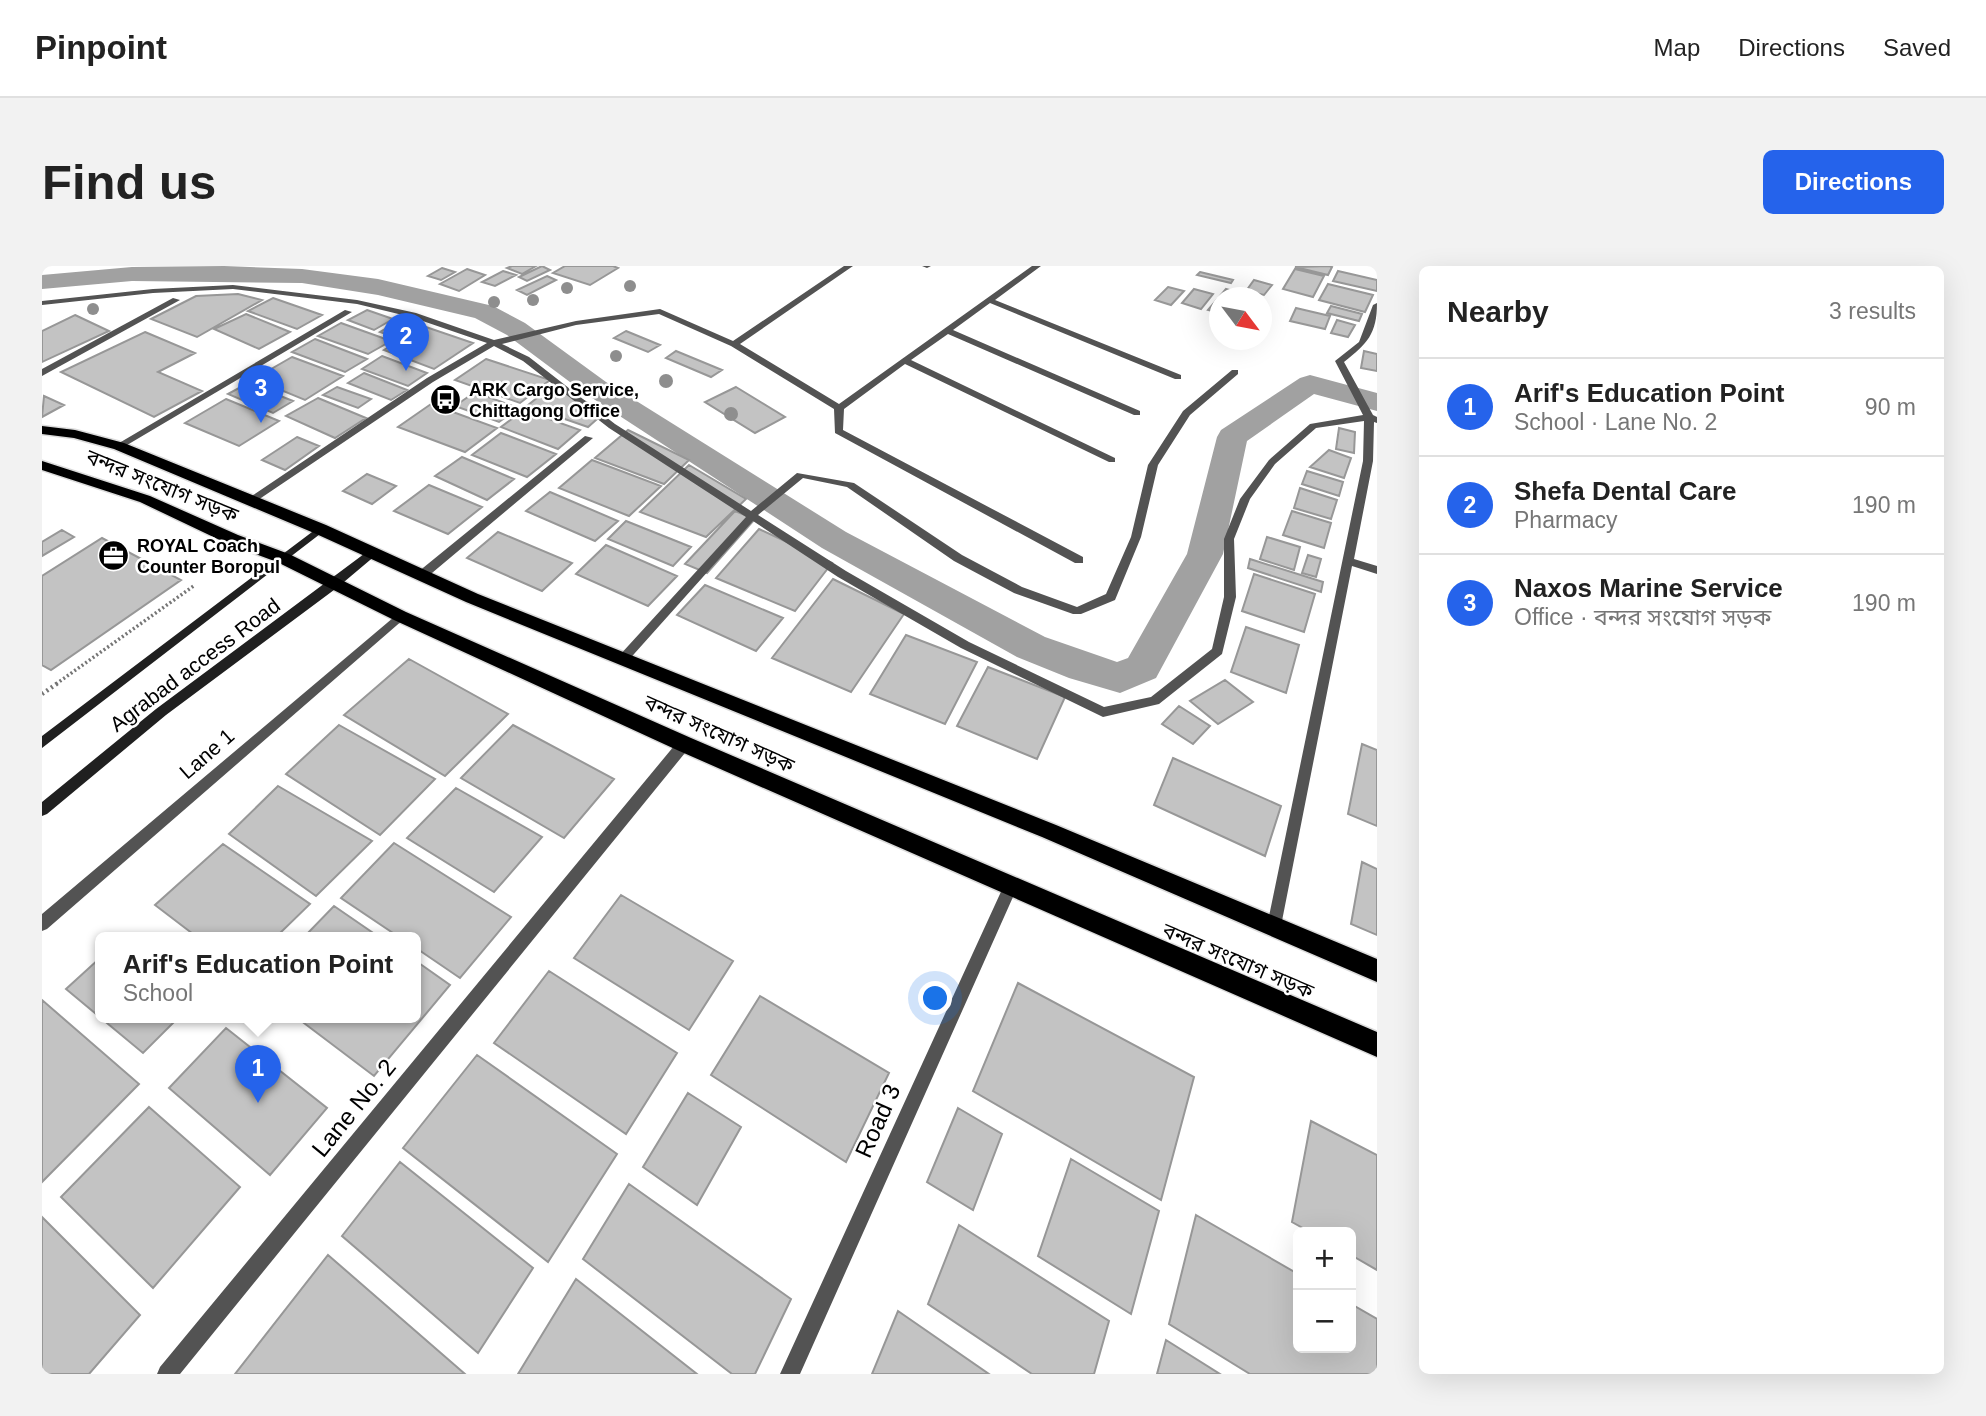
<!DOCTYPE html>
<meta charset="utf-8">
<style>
:root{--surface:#fff;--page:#f2f2f2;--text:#222;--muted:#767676;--line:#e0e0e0;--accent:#2563eb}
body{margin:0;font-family:Arial,"Noto Sans Bengali",sans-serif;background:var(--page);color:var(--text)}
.controls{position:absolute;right:21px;bottom:21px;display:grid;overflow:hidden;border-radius:10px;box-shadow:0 7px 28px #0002}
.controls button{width:63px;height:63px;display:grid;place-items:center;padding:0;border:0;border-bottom:2px solid var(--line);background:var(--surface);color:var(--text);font:35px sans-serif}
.compass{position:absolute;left:1167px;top:21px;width:63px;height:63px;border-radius:50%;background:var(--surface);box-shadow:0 7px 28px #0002;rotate:122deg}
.you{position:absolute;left:894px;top:733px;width:24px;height:24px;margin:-18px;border:5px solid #fff;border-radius:50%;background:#1a73e8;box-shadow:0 0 0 10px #1a73e833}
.badge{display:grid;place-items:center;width:46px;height:46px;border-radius:50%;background:var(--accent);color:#fff;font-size:23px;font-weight:700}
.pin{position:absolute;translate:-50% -58px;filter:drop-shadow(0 2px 4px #0008)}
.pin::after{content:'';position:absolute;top:37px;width:24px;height:21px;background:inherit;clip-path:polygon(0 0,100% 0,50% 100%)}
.popup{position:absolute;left:53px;top:666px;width:326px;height:91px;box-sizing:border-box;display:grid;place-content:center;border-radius:10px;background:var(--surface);filter:drop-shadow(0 2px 5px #0005);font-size:23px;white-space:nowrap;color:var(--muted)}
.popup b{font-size:26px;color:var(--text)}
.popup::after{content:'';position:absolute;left:50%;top:100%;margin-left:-14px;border:14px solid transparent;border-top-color:var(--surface)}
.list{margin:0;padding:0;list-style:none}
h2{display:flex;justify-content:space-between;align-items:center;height:91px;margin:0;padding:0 28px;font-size:30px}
h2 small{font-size:23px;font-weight:400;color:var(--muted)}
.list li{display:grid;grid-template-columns:46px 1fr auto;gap:21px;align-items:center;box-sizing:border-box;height:98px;padding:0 28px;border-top:2px solid var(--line)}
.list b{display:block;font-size:26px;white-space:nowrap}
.list p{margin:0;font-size:23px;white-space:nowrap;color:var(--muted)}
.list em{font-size:23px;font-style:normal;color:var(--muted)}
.map{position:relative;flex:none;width:1335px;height:1108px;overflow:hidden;border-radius:10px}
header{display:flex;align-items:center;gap:42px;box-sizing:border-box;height:98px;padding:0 35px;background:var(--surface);border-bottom:2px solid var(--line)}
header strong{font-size:33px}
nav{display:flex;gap:38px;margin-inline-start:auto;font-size:24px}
.intro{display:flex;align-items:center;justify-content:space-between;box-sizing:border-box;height:168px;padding:0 42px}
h1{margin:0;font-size:49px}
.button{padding:18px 32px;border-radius:10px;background:var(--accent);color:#fff;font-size:24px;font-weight:700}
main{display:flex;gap:42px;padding:0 42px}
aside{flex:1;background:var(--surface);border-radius:10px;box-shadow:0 7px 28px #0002}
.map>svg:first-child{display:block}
</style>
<header>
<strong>Pinpoint</strong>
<nav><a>Map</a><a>Directions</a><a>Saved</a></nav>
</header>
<div class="intro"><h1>Find us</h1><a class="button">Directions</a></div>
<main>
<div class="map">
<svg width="1335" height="1108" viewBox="0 0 1335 1108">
<rect width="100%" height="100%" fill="#fff"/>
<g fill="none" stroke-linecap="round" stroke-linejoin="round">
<path fill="#a1a1a1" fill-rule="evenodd" d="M182 0 260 3 336 13 451 40 483 57 564 116 804 266 1003 371 1075 396 1086 392 1145 288 1175 171 1179 164 1258 112 1268 109 1335 127V145L1272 128 1205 175 1181 288 1114 412 1078 427 1027 412 975 391 780 282 544 128 465 69 433 52 336 29 260 17 90 15 0 23V9L90 1Z"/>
</g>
<path fill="#c3c3c3" stroke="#979797" stroke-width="2" d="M470 0H494L480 8 465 2Z
M500 0 508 4 485 15 477 11Z
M523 0H571L576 2 548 19 511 7Z
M1287 0 1290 1 1286 9 1253 1Z
M400 2 413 6 399 14 386 10Z
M425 3 443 9 417 25 398 18Z
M1253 3 1282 10 1271 31 1241 23Z
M461 5 474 9 453 20 440 16Z
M1296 5 1335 14V25L1291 15Z
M1158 6 1191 14 1189 17 1155 9Z
M505 10 514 14 485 29 475 24Z
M1212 14 1230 19 1222 29 1204 25Z
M1286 18 1331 29 1323 46 1277 34Z
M1126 21 1142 25 1129 39 1113 34Z
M1152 23 1171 28 1159 43 1140 37Z
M1184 23 1208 30 1178 32V47L1166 44Z
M196 28 220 34 155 71 109 53 154 30Z
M231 32 280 49 255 63 206 45Z
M1289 40 1320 48 1317 55 1285 47Z
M1254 42 1288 50 1283 63 1248 55Z
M325 44 351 53 332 64 306 54Z
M204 48 248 66 217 83 172 63Z
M33 49 67 65 0 96V65Z
M363 51 380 57 355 72 338 66Z
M1295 54 1313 59 1306 71 1289 67Z
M299 57 349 75 326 88 276 70Z
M381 60 431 77 392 103 342 84Z
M584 65 618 79 606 86 572 72Z
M103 66 153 87 116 106 160 125 112 151 19 106Z
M273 73 325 93 303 106 250 86Z
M634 85 680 104 669 111 624 92Z
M1322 85 1335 88V105L1319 102Z
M340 90 385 107 366 120 320 103Z
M250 91 301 110 263 134 212 113Z
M444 93 508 114 478 137 413 114Z
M322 107 365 124 349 134 306 117Z
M206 117 251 135 231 147 186 128Z
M511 119 563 146 546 161 485 140Z
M295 121 329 133 316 142 281 129Z
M694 121 743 151 713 167 663 136Z
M433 126 476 142 457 156 413 140Z
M2 130 22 139 0 151Z
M276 132 324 152 293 172 244 150Z
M184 133 237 155 197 180 143 157Z
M389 138 455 162 423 186 356 161Z
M482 144 538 164 516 183 459 161Z
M1297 162 1313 166 1312 187 1294 183Z
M586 164 647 194 622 218 553 192Z
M459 167 514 188 485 211 430 189Z
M255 171 277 180 243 204 220 194Z
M1287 184 1309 192 1302 212 1268 201Z
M420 191 472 213 445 234 393 210Z
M550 194 619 220 587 250 517 222Z
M647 199 704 233 664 271 598 246Z
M1265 205 1301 216 1297 230 1260 218Z
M325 208 354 220 330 238 301 225Z
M387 219 440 241 406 268 352 245Z
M1258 222 1295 234 1289 253 1252 242Z
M508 226 576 255 553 275 484 245Z
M693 245 713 253 665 307 643 298Z
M1250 245 1289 257 1282 282 1241 269Z
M584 255 649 281 631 300 566 273Z
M717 263 790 297 753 345 674 312Z
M20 264 32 271 0 290V276Z
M456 266 530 297 500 325 425 292Z
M1225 271 1258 281 1252 304 1218 293Z
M60 272 139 314 9 404 0 399V310Z
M564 279 635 310 606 340 534 308Z
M1266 289 1279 293 1274 311 1260 307Z
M1208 293 1281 316 1279 326 1206 302Z
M1212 308 1273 328 1262 366 1200 345Z
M791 313 862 348 809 426 730 392Z
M663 319 741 352 714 385 635 349Z
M1204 361 1257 379 1244 427 1189 406Z
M864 369 935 396 903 458 828 428Z
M367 393 466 448 403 510 302 449Z
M946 401 1023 431 995 493 915 460Z
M1183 414 1211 436 1176 458 1148 435Z
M1137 440 1168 460 1151 478 1120 458Z
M297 459 393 513 338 569 244 508Z
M471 459 572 513 522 572 419 512Z
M1320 478 1335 484V560L1306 548Z
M1131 492 1239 540 1223 590 1112 539Z
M236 520 330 575 274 630 187 568Z
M414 522 500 571 452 626 365 572Z
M352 577 469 651 418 712 374 682V671H357L299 632Z
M181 578 268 638 234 671H155L113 639Z
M1320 596 1335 603V669L1309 658Z
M579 629 691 695 647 764 532 692Z
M292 640 337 671H262Z
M58 692V751H137L101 787 24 723Z
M374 695 408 719 332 810 254 751H374Z
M507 705 635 787 584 868 452 777Z
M976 717 1152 811 1119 934 931 825Z
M718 730 847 807 804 896 669 809Z
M0 734 97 818 0 916Z
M184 762 285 842 228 909 127 822Z
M435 789 575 888 506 996 361 882Z
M646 827 699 861 655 939 601 901Z
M107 841 198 921 111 1022 19 931Z
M916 842 960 868 931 944 885 916Z
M1269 855 1335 889V1004L1309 989V966H1268L1250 956Z
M1029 893 1117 945 1089 1048 996 990Z
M358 896 491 1002 436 1087 300 970Z
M587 918 749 1033 713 1108H690L541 993Z
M1154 949 1256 1008V1082H1309V1038L1335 1053V1108H1208L1127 1058Z
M0 951 98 1049 47 1108H0Z
M917 959 1067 1055 1052 1108H990L886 1038Z
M286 989 423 1108H193Z
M534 1013 655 1108H476Z
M856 1045 947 1108H830Z
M1124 1074 1178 1108H1115Z"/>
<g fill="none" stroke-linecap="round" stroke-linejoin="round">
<defs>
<path id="highway" d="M0 160 33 164 82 177 284 259 436 328 1014 559 1335 693V716L1000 571 424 336 272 267 72 183 32 172 0 168Z
M0 195 108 230 196 269 247 288 364 346 649 472 1335 766V791L635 484 352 354 235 296 184 277 98 236 0 204Z"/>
</defs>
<use href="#highway" stroke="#dbdbdb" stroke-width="3"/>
<path stroke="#757575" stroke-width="3.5" stroke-dasharray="2 2.5" stroke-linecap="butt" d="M14 418 153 319"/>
<path stroke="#757575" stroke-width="4.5" stroke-dasharray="2 3.5" stroke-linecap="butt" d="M0 428 16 417"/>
<path fill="#535353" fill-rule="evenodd" d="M802 0H811L698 78 797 138 990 0H999L953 34 1139 109V113H1133L948 37 911 64 1098 145V149H1092L906 68 869 94 1073 192V196H1067L863 98 802 143 801 164 1041 291V297H1033L793 167 792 143 689 80 617 48 534 59 460 78 487 91 573 158 709 245 755 207 812 217 920 289 980 321 1035 341 1064 328 1089 271 1106 199 1141 145 1190 104H1196V108L1148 149 1116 199 1099 271 1073 334 1039 348H1031L972 327 912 295 805 221 761 212 716 249 804 305 927 376 1062 441 1109 431 1170 383 1182 331V273L1198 233 1227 194 1268 158 1321 149 1293 95 1317 76 1331 39 1335 37C1335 68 1325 78 1302 96L1331 149 1335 151V157L1332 156 1331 195 1312 293 1335 300V308L1310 300 1238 665 1233 667 1228 665 1225 660 1321 195 1322 155 1274 162 1233 198 1208 233 1192 273 1194 331 1180 388 1117 438 1061 451 919 382 796 311 711 255 584 397H576L574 394 576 391 704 251 567 162 481 95 452 80 391 116 213 236 209 237 204 234 385 112 445 77 369 51 315 38 191 23 111 27 0 39V35L111 23 191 19 315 34 374 47 452 74 534 55 618 43 691 75Z
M880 0H889L885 2Z
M131 32 138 34 0 110V103Z
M303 44 310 46 80 182 72 180Z
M543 170 551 172 384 312H376V306Z
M358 346 364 350 362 353 5 663 0 665V648Z
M642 473 647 474 649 478 647 482 138 1108H115L118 1101 637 474Z
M968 615 973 617 975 622 758 1108H738L963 617Z"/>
<path fill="#202020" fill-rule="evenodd" d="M278 260 282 261V265L0 482V470Z
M330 282 334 283V289L296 321 124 449 5 548 0 550V536L114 443Z"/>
<use href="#highway" fill="#000" fill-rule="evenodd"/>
</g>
<g fill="#8e8e8e">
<circle cx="588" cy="20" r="6"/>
<circle cx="525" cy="22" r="6"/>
<circle cx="491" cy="34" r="6"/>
<circle cx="452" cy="36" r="6"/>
<circle cx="51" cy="43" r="6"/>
<circle cx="574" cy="90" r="6"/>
<circle cx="624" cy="115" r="7"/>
<circle cx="689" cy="148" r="7"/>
</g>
<defs>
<symbol id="bus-disc" viewBox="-11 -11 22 22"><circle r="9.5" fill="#000" stroke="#fff"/><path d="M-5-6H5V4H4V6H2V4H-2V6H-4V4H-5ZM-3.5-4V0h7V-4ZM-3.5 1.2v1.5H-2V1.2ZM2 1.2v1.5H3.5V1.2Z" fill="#fff"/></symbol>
<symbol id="office-disc" viewBox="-11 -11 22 22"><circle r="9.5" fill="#000" stroke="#fff"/><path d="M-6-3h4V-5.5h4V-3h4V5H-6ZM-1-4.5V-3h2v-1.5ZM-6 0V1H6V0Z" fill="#fff"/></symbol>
</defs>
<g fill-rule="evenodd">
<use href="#bus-disc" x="386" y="116" width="35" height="35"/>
<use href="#office-disc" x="54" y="272" width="35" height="35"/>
</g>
<g text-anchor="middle" stroke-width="5" stroke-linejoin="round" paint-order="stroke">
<g font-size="18" font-weight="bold" fill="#000" stroke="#fff" text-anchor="start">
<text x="427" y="130">ARK Cargo Service,<tspan x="427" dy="21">Chittagong Office</tspan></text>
<text x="95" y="286">ROYAL Coach<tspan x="95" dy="21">Counter Boropul</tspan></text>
</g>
<g font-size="21" fill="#000" stroke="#fff">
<text transform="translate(120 220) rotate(22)" y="7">বন্দর সংযোগ সড়ক</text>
<text transform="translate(153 399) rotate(-37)" y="7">Agrabad access Road</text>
<text transform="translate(677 468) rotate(24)" y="7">বন্দর সংযোগ সড়ক</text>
<text transform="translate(165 488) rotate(-41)" y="7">Lane 1</text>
<text transform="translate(1196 695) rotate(23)" y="7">বন্দর সংযোগ সড়ক</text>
</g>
<g font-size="24" fill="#000" stroke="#fff">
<text transform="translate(312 842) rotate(-51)" y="8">Lane No. 2</text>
<text transform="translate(836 855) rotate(-66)" y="8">Road 3</text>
</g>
</g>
</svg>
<div class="controls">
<button>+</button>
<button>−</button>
</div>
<svg class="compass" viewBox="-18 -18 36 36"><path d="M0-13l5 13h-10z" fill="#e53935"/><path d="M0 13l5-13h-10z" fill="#767676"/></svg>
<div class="you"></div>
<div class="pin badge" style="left:216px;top:837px">1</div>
<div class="popup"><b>Arif's Education Point</b>School</div>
<div class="pin badge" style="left:364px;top:105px">2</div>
<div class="pin badge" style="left:219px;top:157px">3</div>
</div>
<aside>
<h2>Nearby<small>3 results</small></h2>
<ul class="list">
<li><span class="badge">1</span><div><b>Arif's Education Point</b><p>School · Lane No. 2</p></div><em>90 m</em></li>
<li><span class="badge">2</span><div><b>Shefa Dental Care</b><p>Pharmacy</p></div><em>190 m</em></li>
<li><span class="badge">3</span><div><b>Naxos Marine Service</b><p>Office · বন্দর সংযোগ সড়ক</p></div><em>190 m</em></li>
</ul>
</aside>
</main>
